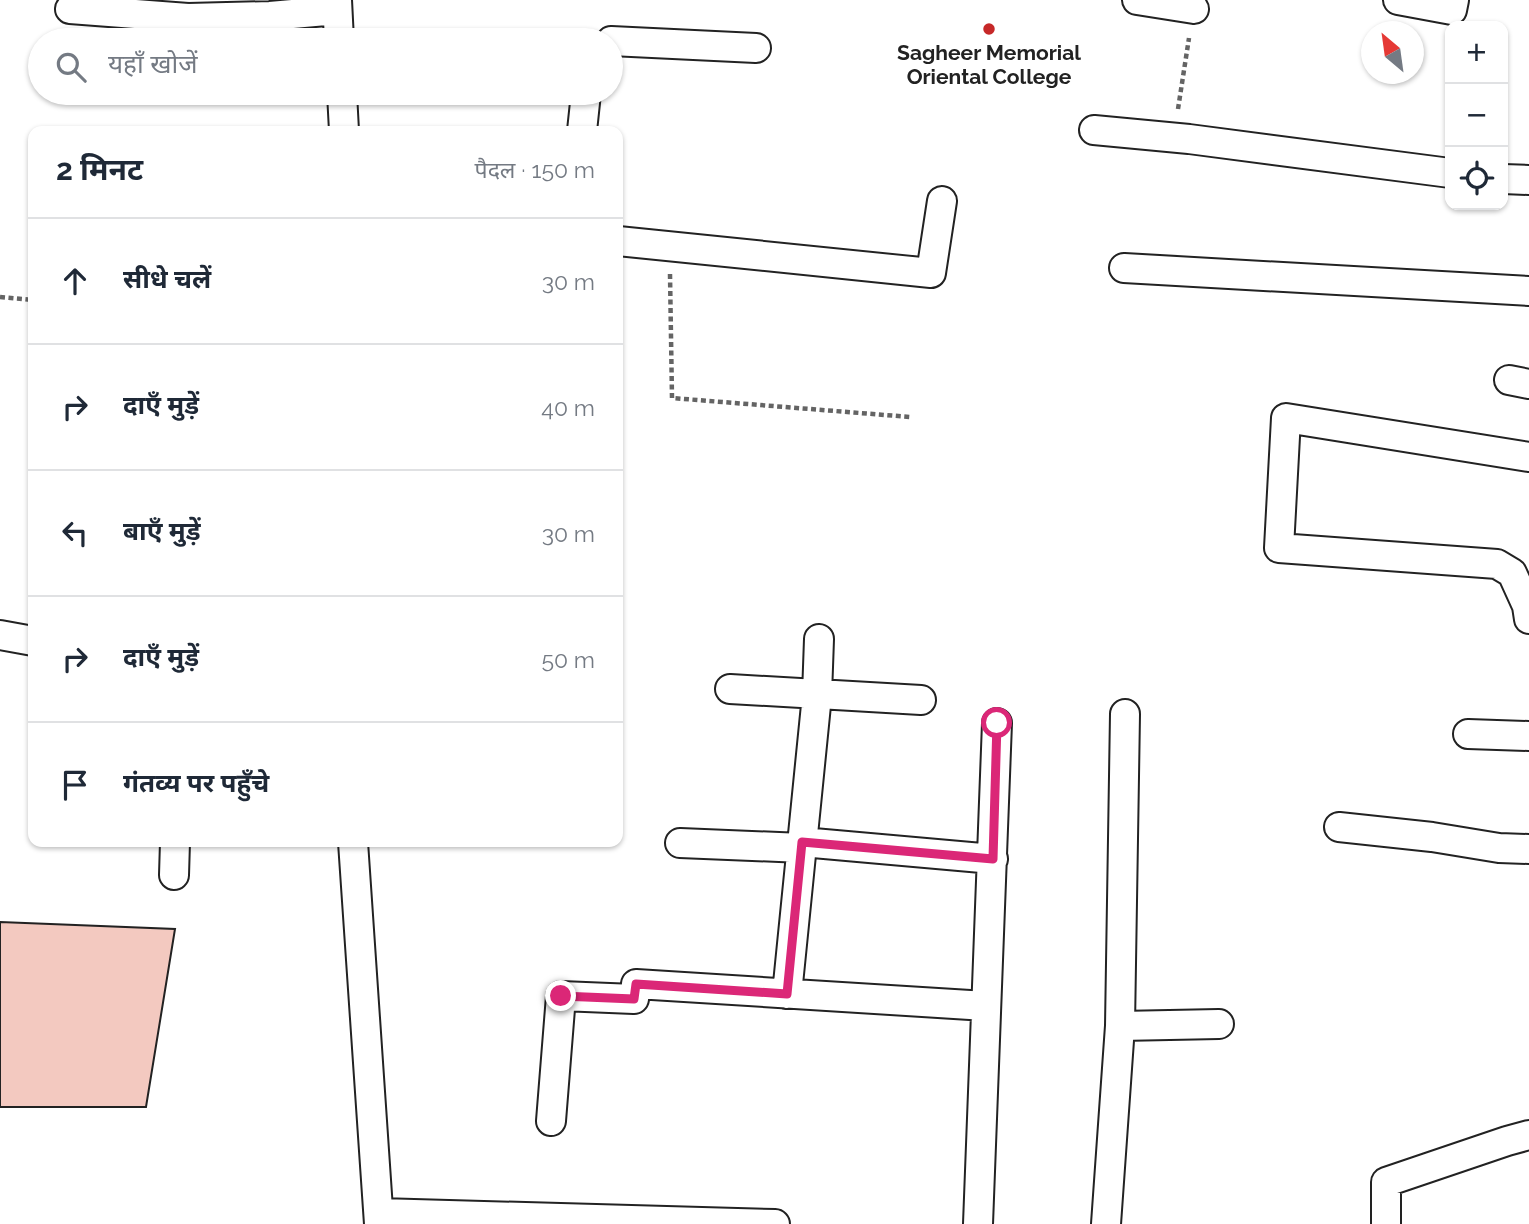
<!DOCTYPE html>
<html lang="hi">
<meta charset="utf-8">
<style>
:root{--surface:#fff;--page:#f2f2f3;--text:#1f2937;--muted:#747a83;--line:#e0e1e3}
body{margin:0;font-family:Raleway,"Noto Sans Devanagari",sans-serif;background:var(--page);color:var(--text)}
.controls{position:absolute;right:21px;top:21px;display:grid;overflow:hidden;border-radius:14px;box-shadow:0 2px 5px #0004}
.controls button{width:63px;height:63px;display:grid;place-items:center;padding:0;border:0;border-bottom:2px solid var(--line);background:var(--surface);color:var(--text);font:35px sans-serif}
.compass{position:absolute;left:1361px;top:21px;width:63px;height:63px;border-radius:50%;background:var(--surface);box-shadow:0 2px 5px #0004;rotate:331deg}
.stop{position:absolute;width:21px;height:21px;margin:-16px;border:5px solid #db2777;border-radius:50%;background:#fff}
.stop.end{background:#db2777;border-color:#fff;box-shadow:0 2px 7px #0008}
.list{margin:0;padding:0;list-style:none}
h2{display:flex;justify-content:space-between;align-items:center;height:91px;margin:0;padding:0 28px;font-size:30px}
h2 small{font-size:23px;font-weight:400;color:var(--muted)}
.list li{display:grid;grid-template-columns:46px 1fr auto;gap:21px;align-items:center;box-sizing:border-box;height:126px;padding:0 28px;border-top:2px solid var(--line)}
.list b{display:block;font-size:26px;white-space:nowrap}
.list em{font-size:23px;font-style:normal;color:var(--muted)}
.icon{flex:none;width:38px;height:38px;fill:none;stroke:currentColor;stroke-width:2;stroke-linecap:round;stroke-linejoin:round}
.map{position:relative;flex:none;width:1529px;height:1224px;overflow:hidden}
.search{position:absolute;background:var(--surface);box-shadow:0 2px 5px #0004;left:28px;top:28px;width:595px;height:77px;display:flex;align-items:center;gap:18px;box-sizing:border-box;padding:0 24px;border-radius:38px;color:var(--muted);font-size:26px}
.panel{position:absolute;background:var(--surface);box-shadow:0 2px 5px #0004;left:28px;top:126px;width:595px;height:721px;border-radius:14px}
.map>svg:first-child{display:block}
</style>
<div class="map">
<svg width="1529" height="1224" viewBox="0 0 1529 1224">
<rect width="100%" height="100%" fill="#fff"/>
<path fill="#f3c9c0" stroke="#222" stroke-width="2" d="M0 922 175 929 146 1107H0Z"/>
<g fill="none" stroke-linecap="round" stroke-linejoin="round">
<defs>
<path id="street" d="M337 0 339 40
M1137 0 1194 9
M1398 0 1452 10 1454 0
M70 9 188 18 270 16 337 10
M611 41 756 48
M342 93 344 131
M1094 130 1189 139 1450 173
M582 131 586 93
M1503 179 1529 180
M618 241 931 273 942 201
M1124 268 1529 291
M1509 380 1529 384
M1529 457 1286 418 1279 548 1497 564 1512 573 1527 606 1529 619
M0 635 33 641
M730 689 921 700
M1468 734 1529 736
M1339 827 1432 837 1499 848 1529 849
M353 842 379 1224
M802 842 993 859
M680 843 802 848
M174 875 175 842
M787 994 817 695 819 639
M1120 1026 1125 714
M551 1121 561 996 634 999 636 984 986 1006
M379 1213 775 1224
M978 1224 997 723
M1106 1224 1120 1026 1219 1024
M1386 1224V1182L1507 1141 1529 1135"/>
</defs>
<use href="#street" stroke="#222" stroke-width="32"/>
<path stroke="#646464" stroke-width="4.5" stroke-dasharray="5 3.5" stroke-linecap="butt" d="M1178 109 1189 38
M670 274 672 398 910 417
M0 297 33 300"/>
<use href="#street" stroke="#fff" stroke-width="28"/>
</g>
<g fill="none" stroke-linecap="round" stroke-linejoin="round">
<path stroke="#db2777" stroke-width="9" d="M561 996 634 999 636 984 787 994 802 842 993 859 997 723"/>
</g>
<circle fill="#c62828" stroke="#fff" stroke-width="2.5" cx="989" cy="29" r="7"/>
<g text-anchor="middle" stroke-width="5" stroke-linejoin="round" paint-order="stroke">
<g font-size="21" font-weight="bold" fill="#222" stroke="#fff">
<text x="989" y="60">Sagheer Memorial<tspan x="989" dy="24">Oriental College</tspan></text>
</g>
</g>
</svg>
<div class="controls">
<button>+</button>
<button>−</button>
<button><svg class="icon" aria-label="locate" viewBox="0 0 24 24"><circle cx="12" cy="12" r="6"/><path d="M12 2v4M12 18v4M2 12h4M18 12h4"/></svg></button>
</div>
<svg class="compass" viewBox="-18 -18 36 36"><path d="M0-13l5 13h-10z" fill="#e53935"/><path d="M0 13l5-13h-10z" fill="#747a83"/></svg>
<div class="stop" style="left:997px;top:723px"></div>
<div class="stop end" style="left:561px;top:996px"></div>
<div class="search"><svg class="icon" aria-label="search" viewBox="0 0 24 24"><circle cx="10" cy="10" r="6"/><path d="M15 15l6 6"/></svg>यहाँ खोजें</div>
<section class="panel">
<h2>2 मिनट<small>पैदल · 150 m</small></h2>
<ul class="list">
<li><svg class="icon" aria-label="ahead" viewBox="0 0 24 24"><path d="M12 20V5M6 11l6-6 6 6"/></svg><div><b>सीधे चलें</b></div><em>30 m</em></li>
<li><svg class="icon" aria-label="right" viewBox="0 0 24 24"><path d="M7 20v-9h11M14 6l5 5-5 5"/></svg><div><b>दाएँ मुड़ें</b></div><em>40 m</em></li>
<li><svg class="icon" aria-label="left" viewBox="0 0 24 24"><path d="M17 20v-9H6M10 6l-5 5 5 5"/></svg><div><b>बाएँ मुड़ें</b></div><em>30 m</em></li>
<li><svg class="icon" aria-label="right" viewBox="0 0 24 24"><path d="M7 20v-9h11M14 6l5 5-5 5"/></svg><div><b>दाएँ मुड़ें</b></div><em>50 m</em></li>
<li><svg class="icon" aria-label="arrive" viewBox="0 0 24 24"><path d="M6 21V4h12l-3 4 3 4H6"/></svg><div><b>गंतव्य पर पहुँचे</b></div></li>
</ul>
</section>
</div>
